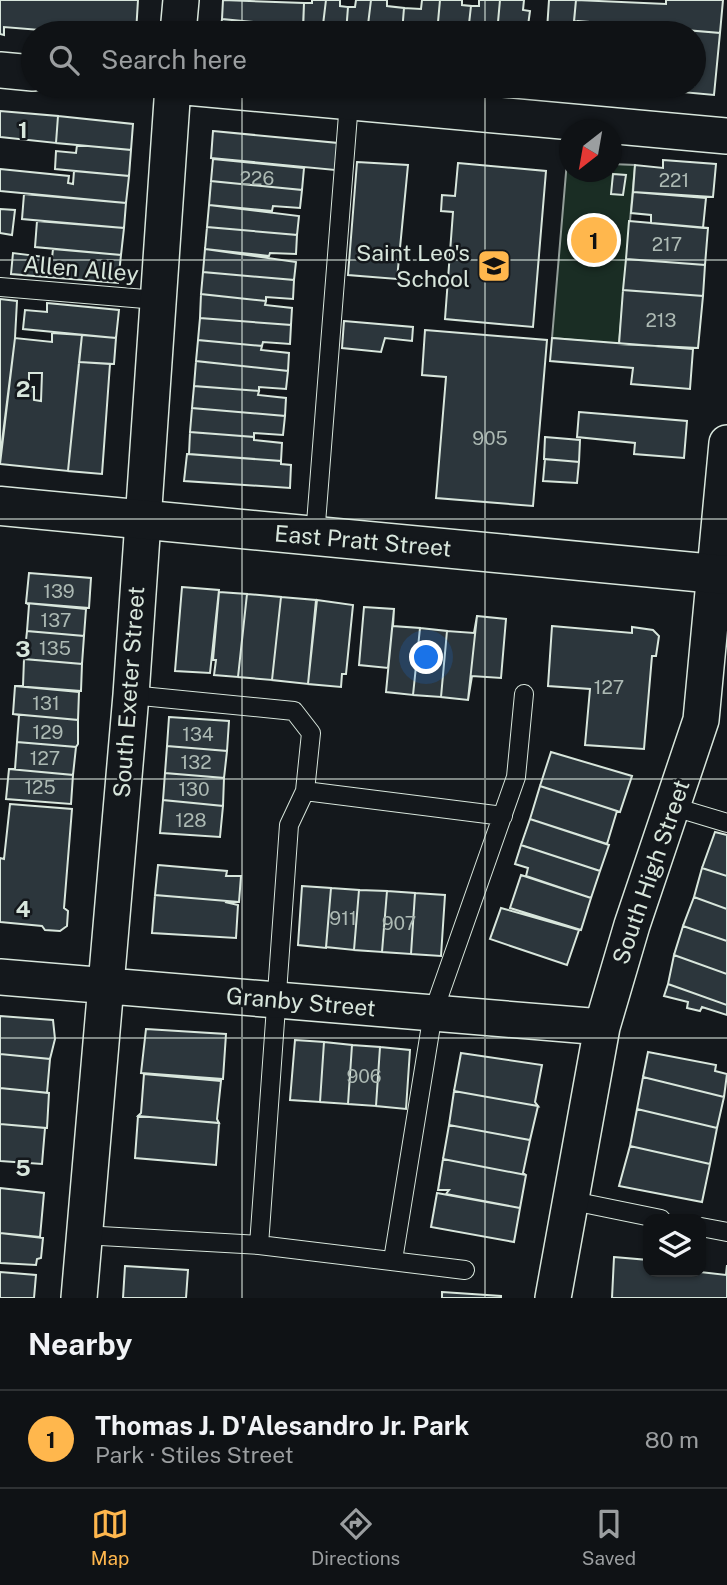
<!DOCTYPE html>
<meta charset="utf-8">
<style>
:root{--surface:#0f1215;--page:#181b1e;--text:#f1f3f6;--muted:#9b9ea0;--line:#2f3234;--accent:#ffb74d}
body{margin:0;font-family:"Public Sans",sans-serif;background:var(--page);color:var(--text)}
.controls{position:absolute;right:21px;bottom:21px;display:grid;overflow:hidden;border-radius:14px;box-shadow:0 2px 5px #0004}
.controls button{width:63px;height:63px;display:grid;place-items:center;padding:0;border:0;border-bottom:2px solid var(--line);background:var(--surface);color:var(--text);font:35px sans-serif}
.compass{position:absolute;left:559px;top:119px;width:63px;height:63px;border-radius:50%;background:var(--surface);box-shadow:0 2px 5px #0004;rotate:211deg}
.you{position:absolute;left:427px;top:658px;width:24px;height:24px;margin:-18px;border:5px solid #fff;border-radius:50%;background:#1a73e8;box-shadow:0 0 0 10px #1a73e833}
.badge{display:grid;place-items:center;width:46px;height:46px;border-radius:50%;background:var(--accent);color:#111;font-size:23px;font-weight:700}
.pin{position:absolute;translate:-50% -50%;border:4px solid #fff;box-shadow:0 2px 7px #0006}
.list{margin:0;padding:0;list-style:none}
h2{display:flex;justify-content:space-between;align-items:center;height:91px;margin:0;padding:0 28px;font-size:30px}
h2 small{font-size:23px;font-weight:400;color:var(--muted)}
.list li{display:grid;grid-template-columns:46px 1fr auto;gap:21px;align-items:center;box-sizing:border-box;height:98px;padding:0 28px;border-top:2px solid var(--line)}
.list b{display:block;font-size:26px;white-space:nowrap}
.list p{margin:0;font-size:23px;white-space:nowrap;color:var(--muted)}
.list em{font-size:23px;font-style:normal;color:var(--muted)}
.icon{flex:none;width:38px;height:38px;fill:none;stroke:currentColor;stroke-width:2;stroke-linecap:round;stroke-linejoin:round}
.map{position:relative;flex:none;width:727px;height:1298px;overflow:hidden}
.search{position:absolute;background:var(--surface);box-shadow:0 2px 5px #0004;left:21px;right:21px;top:21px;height:77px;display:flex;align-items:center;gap:18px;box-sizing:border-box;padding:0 24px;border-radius:38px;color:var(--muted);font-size:26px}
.sheet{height:189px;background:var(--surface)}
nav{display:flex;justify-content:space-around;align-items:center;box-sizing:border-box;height:98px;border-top:2px solid var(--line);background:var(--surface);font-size:19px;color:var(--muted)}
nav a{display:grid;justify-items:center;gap:4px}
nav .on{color:var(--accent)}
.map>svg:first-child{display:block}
</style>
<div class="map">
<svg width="727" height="1298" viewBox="0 0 727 1298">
<rect width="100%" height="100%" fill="#14181c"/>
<path fill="#1a2d24" stroke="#939e99" stroke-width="2" d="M567 161H569L570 172H612V164L635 165 619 344 552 338Z"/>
<path fill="#2c363c" stroke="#d8e6dc" stroke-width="2" fill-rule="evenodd" d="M0 0H138L136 33H77L4 27V35L0 34Z
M223 0 304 3 303 27 222 19Z
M312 0H326L322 33H303L304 3H312Z
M326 0H340V6L348 7 346 33H322Z
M356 0H371L367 33H346L348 7H355Z
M371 0H387V6L404 8 402 33H367Z
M422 0H440L437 33H402L404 8 421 9Z
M440 0H462V5L471 6 468 33H437Z
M479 0H500L497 33H468L471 6H479Z
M500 0H524L523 10 530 11 527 33H497Z
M549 0H576L573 33 547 30Z
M576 0 666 4V0H723L720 33 574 21Z
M222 19 303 27V33H220Z
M578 21 720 33 714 95 617 86H694V33H577Z
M0 111 58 116 56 143 0 137Z
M58 116 133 124 131 150 56 143Z
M213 131 338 143 335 170 211 158Z
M77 145 131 150 129 176 55 169 56 151 76 153Z
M213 159 304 168 302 190 211 181Z
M663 160 716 164 713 197 633 192 635 165 663 168Z
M357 162 408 165 397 279 348 275Z
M458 163 546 171 533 327 445 319 453 212 441 211 442 195 455 196Z
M0 169 69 176 68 183 73 184 74 171 129 176 126 203 0 191Z
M613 174 626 175 623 195 611 194Z
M211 181 302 190 300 208 273 206 272 211 209 205Z
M633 192 706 198 703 228 651 223V215L631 213Z
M24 194 126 203 124 228 22 219Z
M209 205 299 216 297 235 207 227Z
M0 209 15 210 12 235 0 233Z
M37 221 124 228 121 255 35 247Z
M629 221 708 228 705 265 626 259Z
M207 227 297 235 296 254 270 253 269 256 205 249Z
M53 249 121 255 118 283 11 274 13 253 52 258Z
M205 249 296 262 294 280 203 272Z
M626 259 705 265 703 296 623 290Z
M203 272 294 280 293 299 266 297V301L201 294Z
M623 290 703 296 698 348 619 344Z
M201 294 266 301 265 305 292 308 291 325 200 318Z
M0 299 17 301 15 338 0 458Z
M47 303 119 310 116 338 23 329 25 310 47 312Z
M200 318 291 325 290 344 263 342 262 346 198 340Z
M344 321 413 327 412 341 385 338 381 352 342 348Z
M425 330 547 340 533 506 436 498 446 377 422 375Z
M52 333 82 335 68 471 0 464 15 338 52 342ZM29 373H42L41 401 34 400V387H29Z
M82 335 116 338 114 364 79 362Z
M552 338 693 349 690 389 631 384 633 368 550 361Z
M198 340 262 346 261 350 289 353 288 371 196 361Z
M196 361 288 371 286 389 259 387V391L194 386Z
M79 362 110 364 102 474 68 471Z
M194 386 259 391 258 395 286 398 285 416 192 408Z
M192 408 285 416 283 435 254 433V437L190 432Z
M579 412 687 421 684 458 634 454 635 443 577 437Z
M190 432 254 437V440L282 443 281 461 189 454Z
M545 437 580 440 579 462 544 459Z
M187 454 281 461V464L291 465 290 488 184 481Z
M545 459 579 462 577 483 543 481Z
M29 573 91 578 89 608 26 603Z
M182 587 219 590 210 673 175 671Z
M219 592 247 594 238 677 214 675 216 660H213Z
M247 594 281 597 272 680 238 677Z
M281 597 316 600 308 684 272 680Z
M317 600 353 605 346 674H342L341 687 308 684Z
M26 603 86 609 84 636 27 631 29 605Z
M364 607 394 609 388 668 359 665Z
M394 609 393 626 420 628 413 695 386 692Z
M477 616 506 619 501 678 472 676 468 700Z
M477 616 468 700 441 697 447 631 474 633Z
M552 626 632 633V627L653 630 659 636 656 656H652L644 749 585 745 590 689 548 686Z
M420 628 447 631 441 697 413 695Z
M27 631 84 636 82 664 24 659Z
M24 659 82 664 81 691 15 686H23Z
M15 686 79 692 78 720 13 714Z
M13 714 78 720V744L76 747 17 742 19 715Z
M169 717 229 721 227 751 167 746Z
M17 742 76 747 73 775 9 769H15Z
M167 746 227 751 224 778 165 773Z
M551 752 632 776 620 812 540 786Z
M9 769 73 775 71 804 6 799Z
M165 773 224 778 223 806 163 800Z
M540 786 617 811 607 844 530 819Z
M163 800 223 806 220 837 160 833Z
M10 804 72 809 64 908 68 911 67 926 60 931 45 930 42 926 0 922V858L4 859Z
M530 819 609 845 600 871 521 845Z
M715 832 727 835V876L702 868Z
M521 845 600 871 591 898 526 876 528 868 515 864Z
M158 865 227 871 226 876H241L239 902 155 895Z
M702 868 727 876V909L694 897Z
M521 875 591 898 581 930 510 908Z
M302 886 331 888 326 948 298 945Z
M331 888 359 890 354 950 326 947Z
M359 890 387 891 382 952 354 950Z
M387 891 415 893 411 954 382 952Z
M415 893 445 895 441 956 411 954Z
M155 895 239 902H225L238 905 236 938 152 933Z
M694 897 727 909V941L683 926Z
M501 908 579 930 567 965 490 939Z
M683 926 727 941V974L674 955Z
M674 955 727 974V1005L668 984Z
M668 984 727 1005V1015L702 1007 700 1011 687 1008 688 1002 664 996Z
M0 1016 53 1020 55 1039 50 1059 0 1054Z
M146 1029 226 1034 223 1079 141 1073Z
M295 1040 324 1042 320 1102 290 1100Z
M324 1042 352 1045 348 1104 320 1102Z
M352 1045 380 1047 376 1106 348 1104Z
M380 1047 410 1050 406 1109 376 1106Z
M648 1052 716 1065 715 1071 727 1074 724 1097 643 1077Z
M461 1053 542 1065 535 1102 538 1106 454 1091Z
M0 1054 50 1059 47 1093 0 1088Z
M144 1074 221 1081 217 1119 219 1123 138 1116 141 1113Z
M643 1077 724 1097 717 1128 637 1109Z
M0 1088 49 1093 47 1128 0 1124Z
M454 1091 538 1106 530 1140 449 1125Z
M637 1109 717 1128 710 1164 630 1146Z
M138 1116 219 1123 216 1165 135 1158Z
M0 1124 45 1128 42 1164 0 1161Z
M449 1125 530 1140 523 1173 526 1175 443 1159Z
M630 1146 710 1164 702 1202 619 1186Z
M443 1159 526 1175 520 1208 446 1194 449 1190H438Z
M0 1188 44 1193 40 1237 0 1233Z
M437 1193 520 1208 514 1242 431 1227Z
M0 1233 43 1238 41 1258 37 1259 36 1265 0 1263Z
M614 1257 648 1260V1272H700L726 1275 727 1265V1298H612Z
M125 1266 188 1270 186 1298H123Z
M0 1272 36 1275 34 1298H0Z
M442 1292 501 1296V1298H442Z"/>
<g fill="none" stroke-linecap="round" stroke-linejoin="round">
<defs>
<path id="lane" d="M0 287 157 300
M315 536 349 102
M131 695 294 711 311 733 305 791 289 825 259 1245
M305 791 503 816
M674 807 727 823
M568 1200 661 1219
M701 1227 727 1232
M83 1235 259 1245 465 1270
M393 1260 433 1013 516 777 524 694"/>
<path id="street" d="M178 33 181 0
M0 70 33 73
M175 86 727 136
M0 977 602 1027
M79 1298 131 695 173 86
M553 1298 602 1027 632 925 701 720 727 443"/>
<path id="secondary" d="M0 506 727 575"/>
</defs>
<use href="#lane" stroke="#d8e6dc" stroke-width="20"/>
<use href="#street" stroke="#d8e6dc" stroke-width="38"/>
<use href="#secondary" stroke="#d8e6dc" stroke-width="41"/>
<use href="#lane" stroke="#14181c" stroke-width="18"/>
<use href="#street" stroke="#14181c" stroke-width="35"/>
<use href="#secondary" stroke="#14181c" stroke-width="38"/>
</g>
<path fill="none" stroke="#d8e6dc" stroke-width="2" stroke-opacity="0.55" d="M242 0V33M485 0V33M242 86V1298M485 86V1298M0 260H727M0 519H727M0 779H727M0 1038H727"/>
<defs>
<symbol id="school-square" viewBox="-11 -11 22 22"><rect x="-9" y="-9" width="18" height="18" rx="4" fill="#ffb74d" stroke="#14181c"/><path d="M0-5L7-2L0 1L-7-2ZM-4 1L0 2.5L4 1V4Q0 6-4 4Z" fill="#111"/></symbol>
</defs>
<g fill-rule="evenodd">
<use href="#school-square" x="475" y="247" width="38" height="38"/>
</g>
<g text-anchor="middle" stroke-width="5" stroke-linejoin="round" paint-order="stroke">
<g font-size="19" fill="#adbab4">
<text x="257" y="185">226</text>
<text x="674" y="187">221</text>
<text x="667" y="251">217</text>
<text x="661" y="327">213</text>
<text x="490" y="445">905</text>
<text x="59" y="598">139</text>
<text x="56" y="627">137</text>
<text x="55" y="655">135</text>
<text x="609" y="694">127</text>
<text x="46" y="710">131</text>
<text x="48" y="739">129</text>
<text x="198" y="741">134</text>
<text x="45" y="765">127</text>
<text x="196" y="769">132</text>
<text x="40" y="794">125</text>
<text x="194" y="796">130</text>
<text x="191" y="827">128</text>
<text x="343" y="925">911</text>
<text x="399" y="930">907</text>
<text x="364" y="1083">906</text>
</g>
<g font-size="23" fill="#d8e6dc" stroke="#14181c" text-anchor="end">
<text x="470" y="261">Saint Leo's<tspan x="470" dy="26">School</tspan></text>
</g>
<g font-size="23" fill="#d8e6dc" stroke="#14181c">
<text transform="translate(81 269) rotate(5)" y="8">Allen Alley</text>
<text transform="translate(363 541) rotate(5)" y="8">East Pratt Street</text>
<text transform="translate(129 692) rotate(-86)" y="8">South Exeter Street</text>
<text transform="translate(651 872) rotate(-71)" y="8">South High Street</text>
<text transform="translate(301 1002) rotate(5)" y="8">Granby Street</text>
</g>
</g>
<g font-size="23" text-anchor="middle" font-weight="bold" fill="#d8e6dc" stroke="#14181c" stroke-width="5" stroke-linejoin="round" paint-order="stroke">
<text x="23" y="138">1</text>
<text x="23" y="397">2</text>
<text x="23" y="657">3</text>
<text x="23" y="917">4</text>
<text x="23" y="1176">5</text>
</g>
</svg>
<div class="controls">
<button><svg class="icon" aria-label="layers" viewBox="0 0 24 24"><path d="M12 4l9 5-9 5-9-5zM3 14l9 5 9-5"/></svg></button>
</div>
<svg class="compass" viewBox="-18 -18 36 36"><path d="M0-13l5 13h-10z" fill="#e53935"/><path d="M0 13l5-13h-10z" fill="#9b9ea0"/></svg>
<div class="you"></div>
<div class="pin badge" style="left:594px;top:240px">1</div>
<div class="search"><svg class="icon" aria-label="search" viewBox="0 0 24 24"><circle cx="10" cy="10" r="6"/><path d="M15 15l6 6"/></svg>Search here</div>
</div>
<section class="sheet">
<h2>Nearby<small></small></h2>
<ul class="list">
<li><span class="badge">1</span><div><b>Thomas J. D'Alesandro Jr. Park</b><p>Park · Stiles Street</p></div><em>80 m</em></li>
</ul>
</section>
<nav>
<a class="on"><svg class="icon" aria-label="map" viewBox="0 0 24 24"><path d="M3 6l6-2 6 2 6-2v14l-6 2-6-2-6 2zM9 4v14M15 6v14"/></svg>Map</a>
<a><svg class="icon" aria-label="directions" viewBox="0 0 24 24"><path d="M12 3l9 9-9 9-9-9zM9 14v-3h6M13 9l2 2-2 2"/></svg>Directions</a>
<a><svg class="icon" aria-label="saved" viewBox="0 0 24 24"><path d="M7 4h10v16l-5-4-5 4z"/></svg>Saved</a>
</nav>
